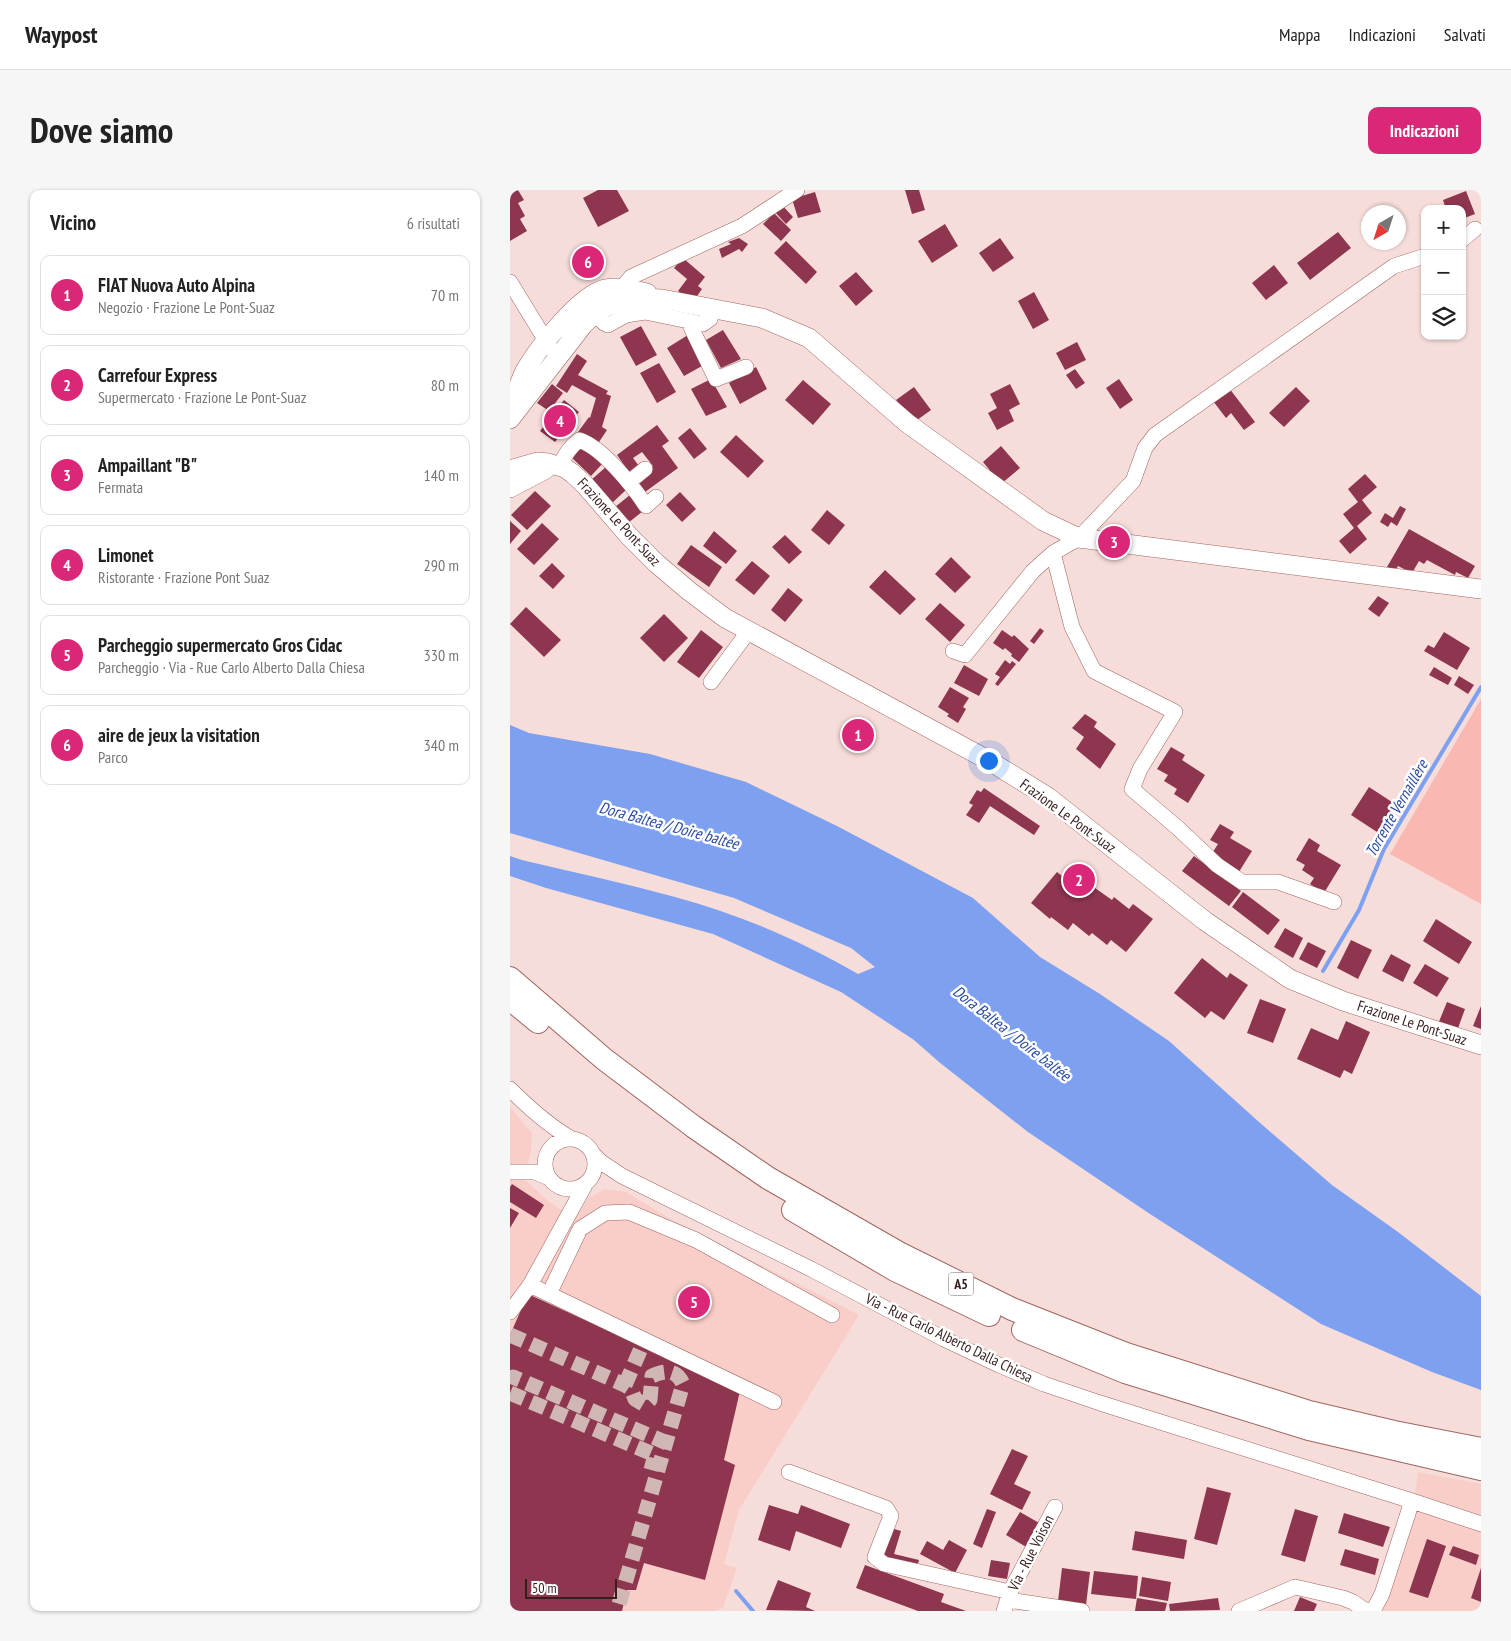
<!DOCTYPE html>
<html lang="it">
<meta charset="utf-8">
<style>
:root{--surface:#fff;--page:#f6f6f6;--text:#222;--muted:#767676;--line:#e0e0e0;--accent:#db2777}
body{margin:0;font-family:"PT Sans Narrow",sans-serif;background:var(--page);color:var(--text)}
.controls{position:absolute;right:15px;top:15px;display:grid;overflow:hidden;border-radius:10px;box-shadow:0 1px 4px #0004}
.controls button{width:45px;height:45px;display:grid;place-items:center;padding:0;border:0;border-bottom:1px solid var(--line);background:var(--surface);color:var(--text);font:25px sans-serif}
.compass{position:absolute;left:851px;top:15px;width:45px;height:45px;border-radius:50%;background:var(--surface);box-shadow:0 1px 4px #0004;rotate:219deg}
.scale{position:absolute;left:15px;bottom:12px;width:92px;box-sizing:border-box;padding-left:5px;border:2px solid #351e1c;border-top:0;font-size:14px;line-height:18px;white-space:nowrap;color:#351e1c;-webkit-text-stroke:4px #fff;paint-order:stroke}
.you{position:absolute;left:478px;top:570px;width:18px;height:18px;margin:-12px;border:4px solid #fff;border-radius:50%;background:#1a73e8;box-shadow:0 0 0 8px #1a73e833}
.badge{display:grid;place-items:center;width:32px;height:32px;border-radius:50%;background:var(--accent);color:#fff;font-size:16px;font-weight:700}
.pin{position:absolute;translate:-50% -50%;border:2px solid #fff;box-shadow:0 1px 5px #0006}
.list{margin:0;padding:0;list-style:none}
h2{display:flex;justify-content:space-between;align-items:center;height:65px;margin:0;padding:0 20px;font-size:21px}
h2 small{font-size:16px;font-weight:400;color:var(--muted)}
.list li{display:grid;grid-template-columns:32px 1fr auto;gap:15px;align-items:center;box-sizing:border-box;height:80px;margin:0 10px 10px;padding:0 10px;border:1px solid var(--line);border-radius:10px}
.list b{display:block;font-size:19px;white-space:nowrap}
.list p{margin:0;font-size:16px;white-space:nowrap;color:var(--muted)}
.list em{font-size:16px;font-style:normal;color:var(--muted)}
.icon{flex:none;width:28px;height:28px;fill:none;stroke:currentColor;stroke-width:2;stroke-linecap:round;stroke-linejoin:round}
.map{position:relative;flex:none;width:971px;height:1421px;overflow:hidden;border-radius:10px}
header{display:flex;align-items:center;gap:30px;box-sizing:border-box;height:70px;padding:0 25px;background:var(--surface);border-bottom:1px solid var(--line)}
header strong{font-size:24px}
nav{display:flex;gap:28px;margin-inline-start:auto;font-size:18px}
.intro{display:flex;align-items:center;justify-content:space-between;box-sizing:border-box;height:120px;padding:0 30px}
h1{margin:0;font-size:35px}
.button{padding:12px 22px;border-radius:10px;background:var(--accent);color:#fff;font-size:18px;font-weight:700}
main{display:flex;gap:30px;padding:0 30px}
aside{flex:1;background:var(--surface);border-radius:10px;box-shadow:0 1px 4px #0004}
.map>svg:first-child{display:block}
</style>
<header>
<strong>Waypost</strong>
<nav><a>Mappa</a><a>Indicazioni</a><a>Salvati</a></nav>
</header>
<div class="intro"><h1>Dove siamo</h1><a class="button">Indicazioni</a></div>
<main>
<aside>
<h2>Vicino<small>6 risultati</small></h2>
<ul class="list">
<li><span class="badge">1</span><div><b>FIAT Nuova Auto Alpina</b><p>Negozio · Frazione Le Pont-Suaz</p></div><em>70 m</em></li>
<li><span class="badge">2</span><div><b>Carrefour Express</b><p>Supermercato · Frazione Le Pont-Suaz</p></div><em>80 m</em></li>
<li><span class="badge">3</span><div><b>Ampaillant &quot;B&quot;</b><p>Fermata</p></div><em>140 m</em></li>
<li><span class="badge">4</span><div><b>Limonet</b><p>Ristorante · Frazione Pont Suaz</p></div><em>290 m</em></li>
<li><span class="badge">5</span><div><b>Parcheggio supermercato Gros Cidac</b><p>Parcheggio · Via - Rue Carlo Alberto Dalla Chiesa</p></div><em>330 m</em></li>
<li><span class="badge">6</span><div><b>aire de jeux la visitation</b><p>Parco</p></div><em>340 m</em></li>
</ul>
</aside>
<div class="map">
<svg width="971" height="1421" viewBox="0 0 971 1421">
<rect width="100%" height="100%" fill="#f7ddda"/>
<path fill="#f9cdc8" d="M0 917 22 943 21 960 15 990 42 1014 66 1028 78 1008 95 999 116 1002 159 1028 349 1125 229 1320 214 1374 227 1378 213 1418 204 1421H0Z
M908 1282 971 1294V1421H872L902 1328Z"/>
<path fill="#fab8b2" d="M971 509V714L880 664Z"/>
<path fill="#7ea0f0" d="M0 535 19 543 140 564 236 592 327 636 463 708 530 767 590 804 659 851 749 932 822 995 888 1042 971 1106V1200L922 1182 811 1134 640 1024 518 942 429 872 404 850 331 802 203 744 36 698 0 686V666L12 670C63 682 114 693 165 707 229 724 291 751 348 784L365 777 341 758 224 708 0 643Z"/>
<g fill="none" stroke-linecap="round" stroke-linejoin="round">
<path stroke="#7ea0f0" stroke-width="4" d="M813 781 849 720 874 659 971 497
M226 1401 243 1421"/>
</g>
<path fill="#8e354f" d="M0 0H8L14 10 8 13 15 26 10 29 17 41 0 51Z
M88 0H107L119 21 88 37 73 8Z
M395 0H409L415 20 402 24Z
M956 1 965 24 952 29V19H936L933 10Z
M305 2 311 22 288 28 282 9Z
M271 14 283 27 276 34 264 21Z
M264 23 281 40 271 51 253 34Z
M435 34 448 56 422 73 408 51Z
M828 42 841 58 800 90 787 73Z
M229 48 238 54 232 62 229 59 212 68 209 59 221 54 218 52Z
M490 48 504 68 483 82 469 63Z
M276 51 307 82 296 94 264 63Z
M173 68 195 87 188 96 192 99 183 112 168 101 177 89 164 78Z
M764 75 778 93 756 110 742 93Z
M346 82 363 101 346 116 329 96Z
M524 102 539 130 523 139 508 111Z
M131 136 147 165 126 176 110 147Z
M213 140 231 169 211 178 196 150Z
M178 145 192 176 174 186 157 158Z
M567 152 576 170 555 180 546 163Z
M67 164 77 171 68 185 98 201 96 204 101 206 92 237 97 240 87 255 68 242 79 227 80 228 86 208 62 195 57 203 46 196Z
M149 173 166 202 147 213 130 183Z
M246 177 257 199 230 214 219 193Z
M565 179 575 193 566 199 556 185Z
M201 189 217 217 196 226 181 199Z
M609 189 623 210 610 219 596 198Z
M293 190 321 214 303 235 275 210Z
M42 194 53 203 39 221 27 213Z
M500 194 510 214 499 220 504 231 487 240 478 223 487 218 480 204Z
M404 197 421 220 403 233 386 210Z
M786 197 800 211 774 237 759 223Z
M719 198 745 232 734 240 721 223 716 228 703 211Z
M54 210 69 222 45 252 30 241Z
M147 235 159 251 152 256 168 278 135 302 125 288 143 276 132 262 123 268 129 276 119 282 107 265Z
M180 238 197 259 184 269 168 248Z
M226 245 254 271 238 288 210 262Z
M72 254 93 273 81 286 61 267Z
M491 256 510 278 491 294 473 272Z
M97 276 117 299 101 314 80 291Z
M855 284 867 297 852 310 862 323 847 336 857 349 840 364 829 351 844 338 833 324 848 312 838 299Z
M25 301 41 316 17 340 1 325Z
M170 302 186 319 172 332 156 315Z
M120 305 133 321 118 333 105 317Z
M890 316 896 319 887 336 881 332 878 337 870 332 875 323 883 328Z
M317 320 335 335 319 355 301 340Z
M0 331 11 341 0 354Z
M32 333 49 349 24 375 7 359Z
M899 339 965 376 958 388 946 382 945 385 917 370 914 374 909 371 902 383 888 376 885 381 877 377Z
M204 341 227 361 216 374 193 356Z
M275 345 292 362 279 374 262 357Z
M181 355 212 377 199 397 167 374Z
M441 367 461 387 445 403 425 384Z
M242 371 260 386 244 405 225 390Z
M42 373 55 386 43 399 29 386Z
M375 380 406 409 390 425 359 397Z
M278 398 293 410 275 432 261 420Z
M868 406 879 413 869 427 858 419Z
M430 413 455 435 440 452 415 429Z
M16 417 51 450 34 467 0 434Z
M154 424 178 448 154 472 130 448Z
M530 438 534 441 524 454 520 451Z
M191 440 213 457 189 488 167 472Z
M492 440 502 447 504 445 519 459 509 472 501 466 502 464 495 458 493 460 483 453Z
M934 442 960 458 947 480 914 461 918 455 924 458Z
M495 470 500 474 502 471 506 474 488 496 485 494 490 487 485 484Z
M454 475 478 489 469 506 444 493Z
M924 477 942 488 938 495 919 485Z
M949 486 964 495 958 504 944 495Z
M440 497 459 508 453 517 456 519 448 533 437 526 439 524 428 517Z
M575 524 587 532 584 537 606 554 590 579 566 559 574 547 562 538Z
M661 557 675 565 672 570 695 585 678 613 664 604 667 599 654 591 658 585 647 579Z
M859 597 885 614 867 642 841 625Z
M474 598 530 636 524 645 480 616 469 633 456 625 463 615 459 613 467 600 471 602Z
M710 634 724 642 720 648 742 661 727 685 701 665 708 654 700 650Z
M799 648 810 655 807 661 831 675 814 703 800 694 804 688 792 680 795 675 786 670Z
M684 666 731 701 719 716 672 681Z
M547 682 561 693 564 689 582 702 585 698 602 710 604 707 619 719 623 714 643 729 616 762 601 750 597 755 582 743 579 746 563 733 558 740 541 727 540 729 521 713Z
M733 702 770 730 758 745 722 717Z
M926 729 962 752 949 774 913 751Z
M775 738 793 748 783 768 764 757Z
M841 750 862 760 848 789 827 778Z
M798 752 816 761 807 778 789 769Z
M881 764 901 775 893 792 872 781Z
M692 768 717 788 720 783 738 795 714 830 701 821 695 828 664 803Z
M915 774 939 788 927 807 903 793Z
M750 809 776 819 763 853 737 843Z
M937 812 955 819 947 841 928 834Z
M971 816V839L963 836Z
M836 831 860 842 842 884 834 880 830 888 787 869 801 838 828 850Z
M2 994 34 1015 26 1028 0 1012V997Z
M0 1018 9 1023 0 1038Z
M18 1104 230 1201 214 1270 225 1275 195 1390 134 1373 126 1400H117L112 1421H0V1145Z
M502 1259 518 1266 504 1294 521 1302 512 1320 480 1304Z
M697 1297 721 1303 707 1355 684 1349Z
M259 1315 288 1324 291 1315 340 1334 331 1358 286 1341 280 1361 248 1350Z
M477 1319 486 1322 472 1358 463 1354Z
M785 1319 808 1326 795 1372 771 1365Z
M510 1322 531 1334 518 1358 496 1345Z
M834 1323 880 1337 873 1357 828 1343Z
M381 1338 391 1341 384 1364 409 1370 407 1377 372 1368Z
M625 1341 677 1350 674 1369 622 1360Z
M917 1349 936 1356 918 1408 899 1402Z
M439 1350 457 1360 445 1383 410 1364 417 1351 433 1360Z
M943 1356 969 1365 966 1375 939 1365Z
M835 1359 869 1369 865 1385 830 1375Z
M481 1370 500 1373 497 1389 478 1386Z
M355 1375 434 1404 431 1412 456 1421H408L346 1398Z
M552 1378 580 1382 576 1415 548 1411Z
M971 1378V1412L961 1408Z
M584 1381 628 1386 626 1409 581 1404Z
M632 1387 661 1392 658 1411 629 1406Z
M268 1390 301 1403 296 1417 305 1421 256 1420Z
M790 1407 807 1414 804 1421H784Z
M627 1408 657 1413 655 1421H625Z
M708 1408 710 1420 660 1421 659 1414Z"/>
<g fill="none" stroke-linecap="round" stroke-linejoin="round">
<path stroke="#d0b7b4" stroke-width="15" stroke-dasharray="15 8" stroke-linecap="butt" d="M0 1145 115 1195 121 1199 125 1209 135 1215 140 1210 142 1186C155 1180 166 1179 173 1194L107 1421
M0 1194 3 1187 157 1253
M115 1195 132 1156
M0 1203 145 1265 141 1280"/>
<defs>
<path id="minor" d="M952 50 965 39
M0 92 41 159
M113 97 121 87 232 36 287 0
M84 124 94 133 98 135 116 125 135 122 193 134 200 129 203 119
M178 131 206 189 236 177
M50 276C54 266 60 257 69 250 92 257 123 296 136 316L146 307
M119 292 135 279
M543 363 562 437 584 481 665 522 630 579 622 599 669 639 707 675 732 692H768L824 712
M443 461 455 465 523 381 543 363 569 348 606 309 623 291 635 258 645 245 884 76 915 66
M201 492 238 442
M0 899C19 918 39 936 62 949
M35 974a25 25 0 1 1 50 0a25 25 0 1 1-50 0Z
M84 965 91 972 112 986 301 1079 434 1149 489 1175 534 1194 590 1213 902 1311 971 1334
M0 982H25L39 988
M75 995 20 1095 264 1212
M39 1104 70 1039 95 1023 119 1022 186 1050 322 1125
M0 1122 20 1095
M279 1282 376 1318 381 1326 365 1367 374 1374 500 1402
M498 1410 572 1421
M494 1421 500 1402 545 1317
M729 1421 785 1397 833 1408 843 1412 856 1421
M863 1421 872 1404 902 1311"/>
<path id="major" d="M0 212C7 203 10 191 15 181 28 158 70 105 95 99 110 96 123 100 137 103
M0 229 73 135 84 124 97 116 132 108 152 109 252 128 299 148 397 233 533 331 569 348 971 399
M0 280 27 272 38 273 55 278 62 283 75 295 119 346 146 373 179 401 215 428 478 570 538 607 695 731 780 789 833 811 971 855
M0 298 36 279"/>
<path id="highway" d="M0 788 94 869 184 937 258 988 389 1063 502 1119 616 1164 799 1222 884 1242 971 1259
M0 809 28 832
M283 1020 385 1080 479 1125
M513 1140 615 1182 799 1239 971 1279"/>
</defs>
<use href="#minor" stroke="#9e6560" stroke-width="16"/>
<use href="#major" stroke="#9e6560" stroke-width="20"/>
<use href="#highway" stroke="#9e6560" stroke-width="24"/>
<use href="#minor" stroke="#fff" stroke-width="15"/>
<use href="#major" stroke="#fff" stroke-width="19"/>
<use href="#highway" stroke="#fff" stroke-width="22"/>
</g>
<g text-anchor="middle" stroke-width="5" stroke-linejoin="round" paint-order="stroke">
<rect fill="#fff" stroke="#726260" stroke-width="1" x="438.5" y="1082.5" width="25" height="23" rx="4"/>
<g font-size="14" font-weight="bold" fill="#351e1c">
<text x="451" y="1099">A5</text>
</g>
<g font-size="15" fill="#351e1c" stroke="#fff">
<text transform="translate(109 332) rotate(47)" y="5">Frazione Le Pont-Suaz</text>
<text transform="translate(558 626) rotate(36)" y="5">Frazione Le Pont-Suaz</text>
<text transform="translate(902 833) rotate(18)" y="5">Frazione Le Pont-Suaz</text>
<text transform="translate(439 1148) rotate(26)" y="5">Via - Rue Carlo Alberto Dalla Chiesa</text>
<text transform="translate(521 1363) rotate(-63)" y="5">Via - Rue Voison</text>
</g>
<g font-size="16" font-style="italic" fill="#2a4ba7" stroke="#fff">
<text transform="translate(886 618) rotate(-60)" y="6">Torrente Vernaillère</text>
<text transform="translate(159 635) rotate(15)" y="6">Dora Baltea / Doire baltée</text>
<text transform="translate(502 843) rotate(38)" y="6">Dora Baltea / Doire baltée</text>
</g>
</g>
</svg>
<div class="controls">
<button>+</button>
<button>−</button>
<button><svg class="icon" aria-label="layers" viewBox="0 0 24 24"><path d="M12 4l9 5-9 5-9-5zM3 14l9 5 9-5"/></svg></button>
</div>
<svg class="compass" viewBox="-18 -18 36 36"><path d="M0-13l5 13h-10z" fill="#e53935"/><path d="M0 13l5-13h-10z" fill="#767676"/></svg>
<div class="scale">50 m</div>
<div class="you"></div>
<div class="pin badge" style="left:348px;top:545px">1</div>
<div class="pin badge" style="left:569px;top:690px">2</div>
<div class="pin badge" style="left:604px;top:352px">3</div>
<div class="pin badge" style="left:50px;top:231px">4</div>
<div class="pin badge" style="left:184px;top:1112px">5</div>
<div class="pin badge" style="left:78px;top:72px">6</div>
</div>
</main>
